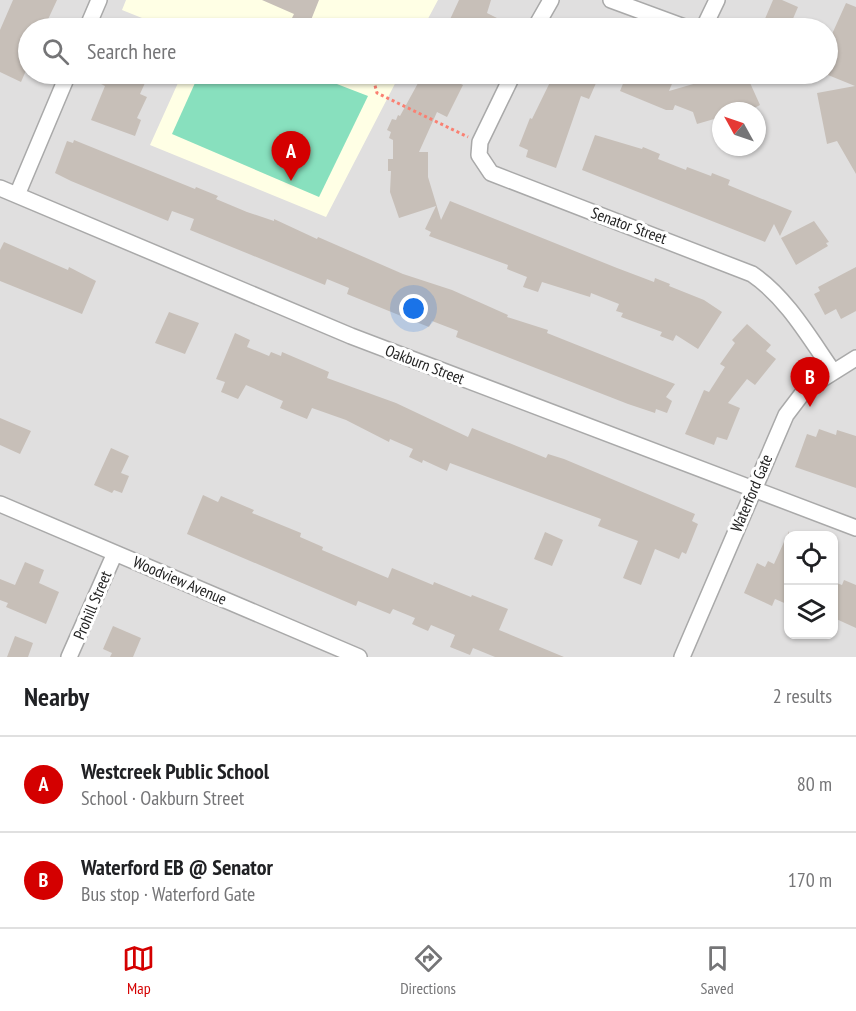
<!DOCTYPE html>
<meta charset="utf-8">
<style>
:root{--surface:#fff;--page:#f2f2f2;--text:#202124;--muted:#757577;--line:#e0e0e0;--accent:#d40000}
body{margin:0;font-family:"PT Sans Narrow",sans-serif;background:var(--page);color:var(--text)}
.controls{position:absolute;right:18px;bottom:18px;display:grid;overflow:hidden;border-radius:12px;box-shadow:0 2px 4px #0004}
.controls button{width:54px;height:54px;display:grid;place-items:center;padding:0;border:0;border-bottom:2px solid var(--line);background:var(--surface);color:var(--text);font:30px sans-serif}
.compass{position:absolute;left:712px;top:102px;width:54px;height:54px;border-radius:50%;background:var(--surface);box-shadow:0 2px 4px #0004;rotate:310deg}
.you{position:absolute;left:414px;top:309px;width:21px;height:21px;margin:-15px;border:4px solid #fff;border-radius:50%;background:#1a73e8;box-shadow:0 0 0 9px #1a73e833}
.badge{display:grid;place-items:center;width:39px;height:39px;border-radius:50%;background:var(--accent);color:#fff;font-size:20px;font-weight:700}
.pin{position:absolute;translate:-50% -50px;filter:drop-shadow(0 2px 3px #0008)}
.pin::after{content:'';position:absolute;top:32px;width:21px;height:18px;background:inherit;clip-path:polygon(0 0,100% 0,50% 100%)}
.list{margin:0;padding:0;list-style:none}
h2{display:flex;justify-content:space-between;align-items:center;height:78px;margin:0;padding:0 24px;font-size:26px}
h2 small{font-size:20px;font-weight:400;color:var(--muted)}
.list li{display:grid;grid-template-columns:39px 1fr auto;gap:18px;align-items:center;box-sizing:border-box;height:96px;padding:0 24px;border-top:2px solid var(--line)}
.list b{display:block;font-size:22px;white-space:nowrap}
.list p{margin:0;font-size:20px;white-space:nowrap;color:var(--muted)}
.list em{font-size:20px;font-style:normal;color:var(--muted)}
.icon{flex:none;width:33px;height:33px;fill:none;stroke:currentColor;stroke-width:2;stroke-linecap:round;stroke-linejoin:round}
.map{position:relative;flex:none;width:856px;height:657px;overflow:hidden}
.search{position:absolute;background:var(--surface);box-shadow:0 2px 4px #0004;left:18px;right:18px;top:18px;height:66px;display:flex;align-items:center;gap:15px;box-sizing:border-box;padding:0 21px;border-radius:33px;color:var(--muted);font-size:22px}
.sheet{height:270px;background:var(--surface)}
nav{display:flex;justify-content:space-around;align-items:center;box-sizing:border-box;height:84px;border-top:2px solid var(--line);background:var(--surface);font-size:16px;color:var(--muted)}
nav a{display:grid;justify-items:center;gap:3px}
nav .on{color:var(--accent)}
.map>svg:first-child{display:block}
</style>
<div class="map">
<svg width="856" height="657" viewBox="0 0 856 657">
<rect width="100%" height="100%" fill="#f2efe9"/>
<path fill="#e0dfdf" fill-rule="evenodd" d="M0 0H856V657H0ZM28 28H828V74H28ZM721 111H757V147H721ZM788 536H834V634H788Z"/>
<path fill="#ffffe5" d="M126 0H438L423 28H167L122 10Z
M182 74H400L326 217 150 145Z"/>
<path fill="#88e0be" d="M199 74H311L368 96 319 197 172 134Z"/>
<path fill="#c7bfb8" d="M13 0H57L44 28H28V66L21 82 0 72V30Z
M262 0H319L309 25 292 18 294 14Z
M459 0H491L487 13 497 18 492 28H484L474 24 471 28H446Z
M773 0H782L798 7 789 28H761Z
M846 3 856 7V174L837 141 827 144 817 93 855 86 828 75V43Z
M106 74H149L140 94 147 97 137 118 141 120 135 136 91 120 105 86 101 84Z
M423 74H457L453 80 463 85 447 117 437 112 419 152H428V177L441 220 450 201 617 268 654 282 655 278 670 284 669 286 704 300 722 312 698 349 676 335 673 341 660 336 662 332 621 317 623 313 616 311 619 304 591 293 590 297 542 282 538 292 523 287 527 277 507 269 508 265 429 236 431 232 425 229 436 206 399 218 390 192 391 171H388V159H393V140L389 138 391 132 387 130 392 119 396 120 398 115 400 116Z
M554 74H600L589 99 581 96 556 168 526 157 528 150 519 146 530 118 532 119Z
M627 74H676L669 91 728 74H746L760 105 748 111H721V117L697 124 693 112 675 105 673 110H666L620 91Z
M595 135 642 149 643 147 660 154 658 159 686 170 687 167 711 176 712 173 730 180 728 185 792 211 780 236 774 224 765 242 582 170Z
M74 140 195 189 196 187 218 196 216 199 247 212 274 221V219L317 239 318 237 403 274 452 290 508 315 507 317 548 330 547 333 675 384 666 397 672 401 667 413 656 409 655 413 628 404 456 337 458 331 432 321 429 327 416 322 347 294 349 288 327 279 325 285 190 230 194 219 172 211 168 221 71 181 55 173 67 141 73 143Z
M814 221 829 242 826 243 828 246 796 265 781 238Z
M4 242 68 270 69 267 96 281 82 314 0 281V250Z
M856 267V311L841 319 836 309 825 315 814 294 820 291 818 287Z
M169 312 199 323 185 354 155 343Z
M747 324 771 345 766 351 776 359 755 385 747 379 728 403 740 408 727 440 717 437 714 445 685 434 704 390 709 392 725 367 720 364 735 343 732 340Z
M235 333 250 340 247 347 269 356 271 352 281 356 282 352 329 372 327 378 396 403 468 437 472 428 546 458 548 454 564 459 695 514 692 521 698 524 686 554 682 552 679 559 655 549 641 585 623 578 638 541 598 526 601 519 450 463 447 471 423 460 422 463 409 457 413 449 390 439 389 442 346 420 312 408 307 419 280 408 283 401 246 385 238 399 221 392 225 382 216 379Z
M0 418 31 431 20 454 0 445Z
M819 429 836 435 837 430 856 436V488L795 467 807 434 816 437Z
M111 448 129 456 121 473 129 476 122 493 114 490 112 493 94 485Z
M203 495 218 502 221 496 254 510 252 513 301 533 300 537 323 547 322 550 388 578 392 568 433 585 434 582 471 597 472 595 508 609 499 630 564 657H495L473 648 470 655 450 647 455 635 431 625 428 631 412 624 415 618 393 609 390 614 358 601 356 606 187 534Z
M789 531V605L775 599 772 606 744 593 757 563 765 567 768 561 774 564Z
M545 532 563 540 552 566 534 559Z
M25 562 44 570 39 583 59 592 46 624 6 607 8 603 0 600V579L15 585Z
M844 580 856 585V628L834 618V582L842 585Z
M113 626 141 638 133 657H110L112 653 103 649Z
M15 636 33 643 28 657H7Z"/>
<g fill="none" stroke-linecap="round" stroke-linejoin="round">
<defs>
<path id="minor" d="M611 0 687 28
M87 28 99 0
M535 28 551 0
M699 28 705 25 717 0
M513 74 480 142 479 155 491 173 752 274C786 297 809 337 832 370
M0 188 351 336 856 528
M17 195 68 74
M0 504 359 657
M69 657 115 553
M682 657 786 415 805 390 856 358"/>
</defs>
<use href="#minor" stroke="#a9a9a9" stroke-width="18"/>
<path stroke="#fa8072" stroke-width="3" stroke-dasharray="3 3" stroke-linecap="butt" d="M372 74 377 93 468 137"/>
<use href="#minor" stroke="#fff" stroke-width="15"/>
</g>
<g text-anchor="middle" stroke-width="6" stroke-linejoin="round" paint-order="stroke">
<g font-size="16" fill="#222" stroke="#fff">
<text transform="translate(629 225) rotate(20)" y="6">Senator Street</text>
<text transform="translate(425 364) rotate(21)" y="6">Oakburn Street</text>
<text transform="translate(751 493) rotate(-67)" y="6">Waterford Gate</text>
<text transform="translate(180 580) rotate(23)" y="6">Woodview Avenue</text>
<text transform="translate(92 605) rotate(-67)" y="6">Prohill Street</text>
</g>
</g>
</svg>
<div class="controls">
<button><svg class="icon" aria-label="locate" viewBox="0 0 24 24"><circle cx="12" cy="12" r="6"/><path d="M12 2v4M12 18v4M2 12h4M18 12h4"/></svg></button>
<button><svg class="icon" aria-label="layers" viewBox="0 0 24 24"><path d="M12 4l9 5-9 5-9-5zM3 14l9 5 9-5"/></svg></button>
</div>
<svg class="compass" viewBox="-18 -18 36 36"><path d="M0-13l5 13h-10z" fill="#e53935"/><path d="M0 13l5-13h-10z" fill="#757577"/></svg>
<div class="you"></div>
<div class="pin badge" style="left:291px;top:181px">A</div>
<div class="pin badge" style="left:810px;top:407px">B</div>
<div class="search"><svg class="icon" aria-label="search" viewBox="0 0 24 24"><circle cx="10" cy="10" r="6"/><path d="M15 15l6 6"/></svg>Search here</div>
</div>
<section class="sheet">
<h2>Nearby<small>2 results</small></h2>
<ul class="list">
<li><span class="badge">A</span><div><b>Westcreek Public School</b><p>School · Oakburn Street</p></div><em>80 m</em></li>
<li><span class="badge">B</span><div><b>Waterford EB @ Senator</b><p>Bus stop · Waterford Gate</p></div><em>170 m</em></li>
</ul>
</section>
<nav>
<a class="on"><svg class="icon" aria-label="map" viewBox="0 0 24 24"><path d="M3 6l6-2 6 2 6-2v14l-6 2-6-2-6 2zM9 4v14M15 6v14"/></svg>Map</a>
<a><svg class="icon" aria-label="directions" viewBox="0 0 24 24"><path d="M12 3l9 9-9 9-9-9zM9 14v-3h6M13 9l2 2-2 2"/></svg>Directions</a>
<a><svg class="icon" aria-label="saved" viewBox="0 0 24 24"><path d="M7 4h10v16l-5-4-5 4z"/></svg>Saved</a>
</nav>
